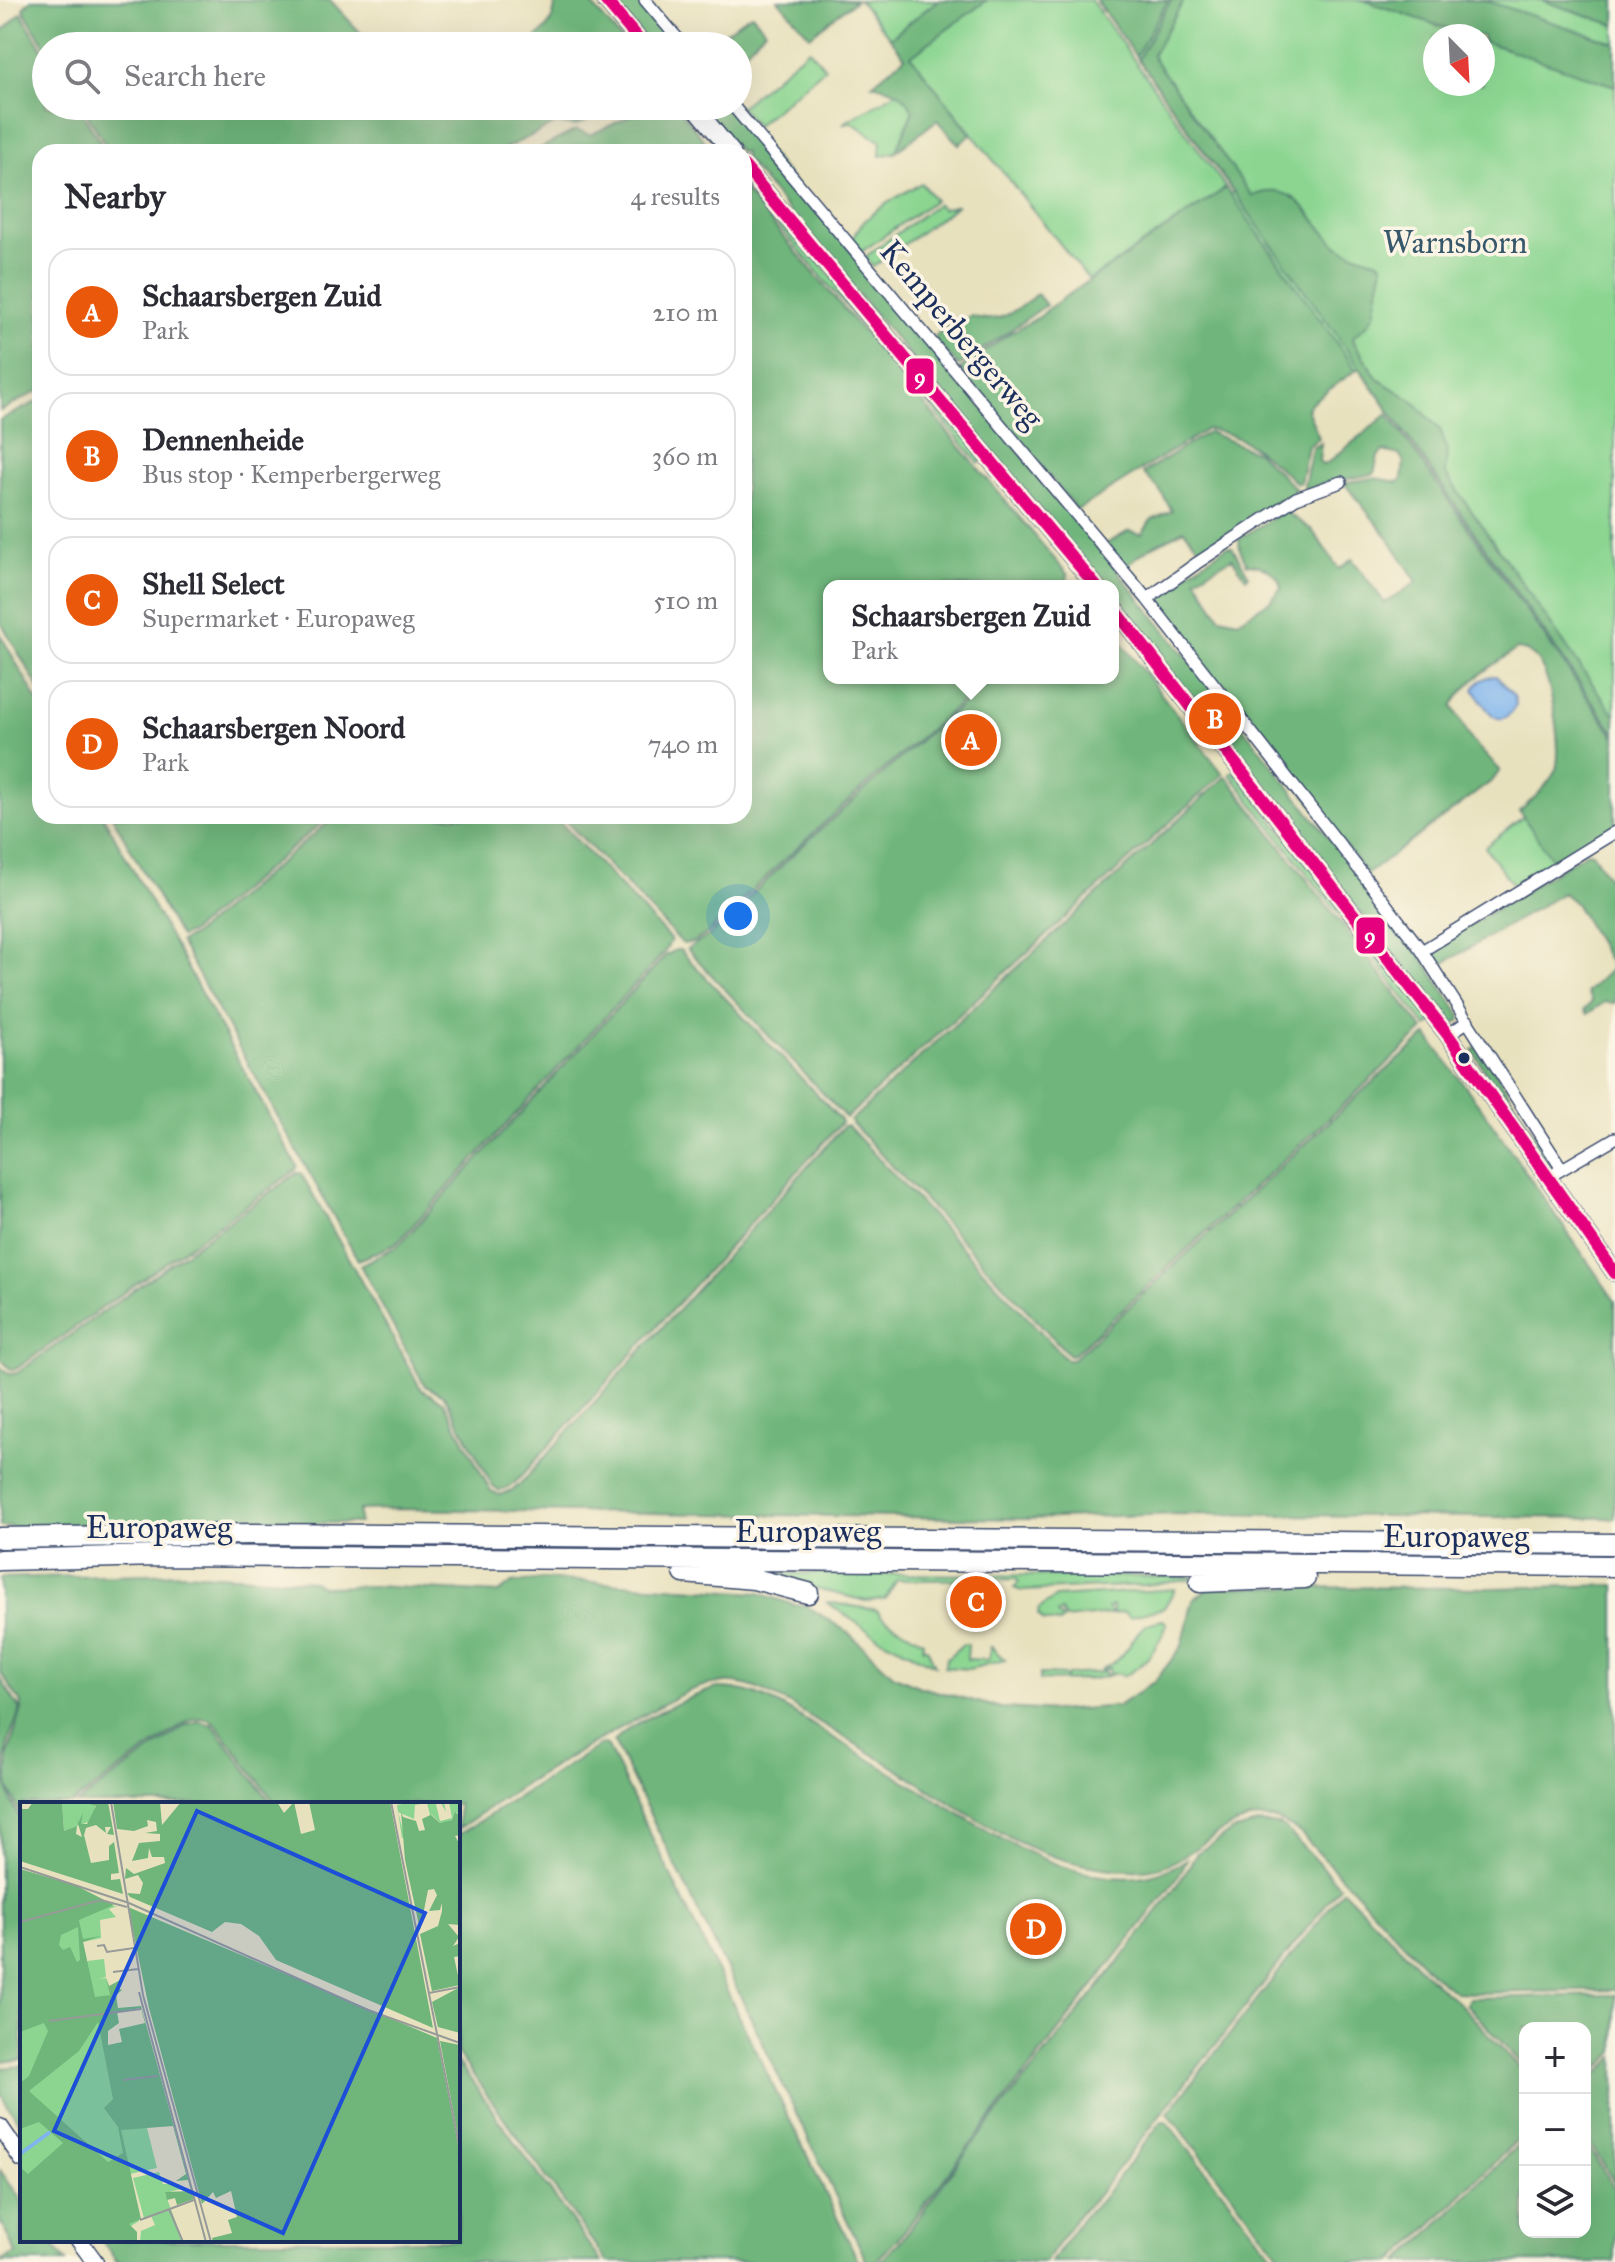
<!DOCTYPE html>
<meta charset="utf-8">
<style>
:root{--surface:#fff;--page:#f7f7f7;--text:#2b2b33;--muted:#7c7c81;--line:#e1e1e2;--accent:#ea580c}
body{margin:0;font-family:"IM FELL Great Primer",serif;background:var(--page);color:var(--text)}
.controls{position:absolute;right:24px;bottom:24px;display:grid;overflow:hidden;border-radius:16px;box-shadow:0 8px 32px #0002}
.controls button{width:72px;height:72px;display:grid;place-items:center;padding:0;border:0;border-bottom:2px solid var(--line);background:var(--surface);color:var(--text);font:40px sans-serif}
.compass{position:absolute;left:1423px;top:24px;width:72px;height:72px;border-radius:50%;background:var(--surface);box-shadow:0 8px 32px #0002;rotate:156deg}
.you{position:absolute;left:738px;top:916px;width:28px;height:28px;margin:-20px;border:6px solid #fff;border-radius:50%;background:#1a73e8;box-shadow:0 0 0 12px #1a73e833}
.badge{display:grid;place-items:center;width:52px;height:52px;border-radius:50%;background:var(--accent);color:#fff;font-size:26px;font-weight:700}
.pin{position:absolute;translate:-50% -50%;border:4px solid #fff;box-shadow:0 2px 8px #0006}
.popup{position:absolute;left:823px;top:580px;width:296px;height:104px;box-sizing:border-box;display:grid;place-content:center;border-radius:16px;background:var(--surface);filter:drop-shadow(0 2px 6px #0005);font-size:26px;white-space:nowrap;color:var(--muted)}
.popup b{font-size:30px;color:var(--text)}
.popup::after{content:'';position:absolute;left:50%;top:100%;margin-left:-16px;border:16px solid transparent;border-top-color:var(--surface)}
.list{margin:0;padding:0;list-style:none}
h2{display:flex;justify-content:space-between;align-items:center;height:104px;margin:0;padding:0 32px;font-size:34px}
h2 small{font-size:26px;font-weight:400;color:var(--muted)}
.list li{display:grid;grid-template-columns:52px 1fr auto;gap:24px;align-items:center;box-sizing:border-box;height:128px;margin:0 16px 16px;padding:0 16px;border:2px solid var(--line);border-radius:24px}
.list b{display:block;font-size:30px;white-space:nowrap}
.list p{margin:0;font-size:26px;white-space:nowrap;color:var(--muted)}
.list em{font-size:26px;font-style:normal;color:var(--muted)}
.icon{flex:none;width:44px;height:44px;fill:none;stroke:currentColor;stroke-width:2;stroke-linecap:round;stroke-linejoin:round}
.map{position:relative;flex:none;width:1615px;height:2262px;overflow:hidden}
.search{position:absolute;background:var(--surface);box-shadow:0 8px 32px #0002;left:32px;top:32px;width:720px;height:88px;display:flex;align-items:center;gap:20px;box-sizing:border-box;padding:0 28px;border-radius:44px;color:var(--muted);font-size:30px}
.panel{position:absolute;background:var(--surface);box-shadow:0 8px 32px #0002;left:32px;top:144px;width:720px;height:680px;border-radius:24px}
.map>svg:first-child{display:block}
</style>
<div class="map">
<svg width="1615" height="2262" viewBox="0 0 1615 2262">
<rect width="100%" height="100%" fill="#fcf5e5"/>
<filter id="ink" filterUnits="userSpaceOnUse"><feTurbulence type="fractalNoise" baseFrequency=".0125" numOctaves="2"/><feDisplacementMap in="SourceGraphic" scale="16" xChannelSelector="R" yChannelSelector="G"/><feConvolveMatrix kernelMatrix="1 2 1 2 8 2 1 2 1" color-interpolation-filters="sRGB"/></filter>
<filter id="wash" filterUnits="userSpaceOnUse"><feTurbulence type="fractalNoise" baseFrequency=".006" numOctaves="4" result="noise"/><feDisplacementMap in="SourceGraphic" scale="32" xChannelSelector="R" yChannelSelector="G"/><feGaussianBlur stdDeviation="1.8" result="paint"/><feColorMatrix in="noise" values="0 0 0 0 0 0 0 0 0 0 0 0 0 0 0 0 0 1.4 0 .05"/><feComposite in="paint" operator="in"/></filter>
<g filter="url(#wash)">
<rect width="100%" height="100%" fill="#e8e1be"/>
<path fill="#8bd591" stroke="#538278" stroke-width="2" fill-rule="evenodd" d="M859 0H939L890 38Z
M987 0H1091L1226 188 1089 280 910 56Z
M1096 0H1615V734L1359 368 1310 402 1093 286 1233 192ZM1435 36H1483V84H1435Z
M809 49 825 68 756 126 740 107Z
M899 91 908 100 913 111 896 152 880 156 881 142 851 122 842 124Z
M744 173 984 459 979 463 744 185Z
M921 183 935 200 861 252 853 241C855 219 902 194 921 183Z
M937 204 942 209 958 205 873 267 865 257Z
M1234 771 1433 1022 1427 1027 1230 774Z
M1524 816 1556 865 1517 891 1485 847Z
M751 1573 1196 1577 1197 1579 1145 1585 1022 1591 1014 1588 1019 1582 1016 1579 897 1580 885 1599 866 1601Z
M1175 1589 1164 1608 1130 1617 1123 1612 1113 1614V1606L1108 1608 1112 1614 1065 1619 1061 1611 1057 1614 1063 1620 1059 1623 1044 1621 1038 1615 1039 1609 1056 1597Z
M826 1602 877 1610 882 1617 923 1641V1648H927L935 1665 879 1638Z
M1163 1620 1167 1624C1158 1647 1146 1666 1123 1676L1116 1673C1092 1682 1065 1681 1039 1680L1040 1674 1064 1675 1065 1678 1068 1675 1105 1672 1106 1675 1110 1674 1109 1668 1100 1671C1106 1665 1110 1665 1116 1661 1137 1645 1131 1624 1163 1620Z
M963 1644H968L967 1659 988 1660 991 1647 1005 1660 969 1669 944 1667 947 1658Z"/>
<path fill="#70b67b" stroke="#46726c" stroke-width="2" d="M31 0H330L373 46 46 48 24 11 23 8Z
M555 0H588L627 46H520C541 38 556 24 555 0Z
M612 0H640L679 46H651Z
M778 0H856L810 36Z
M938 0H987L911 56 971 134 959 145 937 120 896 152 913 111C904 91 892 89 872 84L905 57 890 38Z
M1096 0H1168L1136 56Z
M1171 0H1184L1152 56 1252 196C1298 178 1308 219 1337 245 1347 253 1366 257 1379 261L1383 265 1374 314 1368 324 1353 337 1354 342 1378 379 1413 401 1441 431 1447 452 1445 473 1615 716V734L1333 330 1138 59Z
M1363 0H1484L1615 43V86L1483 41V36H1469Z
M1541 0H1615V25L1544 1Z
M21 13 46 55V106H78L106 152H40V390L0 411V34Z
M752 14 765 30 738 59V46H705L709 39C725 38 737 20 752 14Z
M82 106H411L419 116 435 106H617L575 126 558 123 497 152H110Z
M651 106H677L713 152H533L576 130 590 135Z
M701 106H730L1075 518 1226 706 1214 716 1187 692 1113 599V586H1103L744 158V152H739Z
M1226 188 1356 370 1312 402 1307 409 1319 438 1308 446 1300 482 1297 483C1266 458 1250 436 1207 429L1077 510 960 369 1010 333 1041 316 1049 308Z
M744 190 1068 575 1066 586H829V678H990C893 759 799 844 709 932L694 942 683 944 561 816H744Z
M1037 294 1046 305C1017 326 988 346 958 366L935 340V336L959 317 965 319 972 316C998 327 1018 309 1037 294Z
M40 400V690L0 621V420Z
M1388 414 1615 737V829L1556 865 1519 811C1529 804 1552 781 1556 769 1562 749 1552 684 1541 666 1536 656 1527 650 1517 649 1491 666 1469 679 1452 706L1472 741 1500 770 1493 780 1367 874 1155 604V595L1226 547H1232L1249 576 1246 578 1232 558 1196 578 1220 617 1238 621 1271 600 1281 588C1280 573 1262 564 1247 564L1240 550 1239 539 1282 512H1286L1312 530 1339 569 1352 559 1385 603 1417 582 1387 536 1344 483 1374 478 1398 482 1402 479 1404 462 1400 455 1383 451 1378 456 1374 474 1325 483 1305 490 1304 486 1312 448 1321 443 1319 461 1322 465 1326 464Z
M1208 432 1257 452 1295 488 1292 497 1205 555 1184 530 1149 548 1124 567 1106 544 1129 531 1142 534 1151 520 1172 511 1159 489 1143 473Z
M1113 632 1223 774 846 1118 687 949 710 935 799 849 927 734 995 678H1113Z
M0 634 40 705V816H103L297 1166 296 1170 16 1369 11 1370 0 1358Z
M1227 707 1419 953 1461 1016 1460 1021 1449 1025 1237 755 1215 717Z
M1225 777H1227L1424 1030 1074 1354 1069 1355 850 1121Z
M112 816H330L190 933 180 937Z
M336 816H554L671 940 664 953 396 1244 358 1260 180 942 192 936Z
M1587 852 1592 853 1615 888V1003L1605 1002 1587 1014 1584 1010 1592 1002 1587 992 1610 970 1611 965 1575 903 1563 893 1437 967 1428 954 1430 950Z
M676 950H680L841 1120V1123L518 1480 509 1487 499 1491 493 1487 447 1400 443 1395 425 1386 360 1265 398 1246 666 955Z
M1427 1035 1482 1109 1615 1301V1518L1180 1514 1025 1519 395 1509 359 1510V1523H154L0 1527V1367L10 1374 17 1373 297 1173H301L421 1389 444 1402 490 1490 499 1495 512 1491 527 1477 844 1126H848L1067 1360H1072L1358 1095Z
M1479 1045 1553 1164 1552 1166 1546 1165 1496 1092 1473 1050Z
M185 1573 313 1581 322 1587 373 1586 499 1593 512 1583 543 1579 759 1593 795 1605H805L849 1633 893 1675 920 1687 1001 1708 1057 1711 1118 1706 1155 1681 1182 1646 1193 1600 1206 1590 1228 1587 1493 1588 1615 1585V1990L1475 1993 1456 1992 1434 1976 1301 1834C1255 1795 1217 1837 1177 1860 1163 1868 1147 1871 1131 1870 1045 1869 986 1825 916 1781 873 1754 829 1728 786 1702 765 1692 746 1681 722 1683 695 1684 671 1700 648 1713 583 1747 518 1787 458 1829V1804H276L215 1723C204 1716 196 1717 185 1723L71 1804H22V1816L8 1788 7 1779 8 1754 22 1709 20 1701 0 1672V1578Z
M0 1678 20 1709C17 1721 12 1730 9 1740 0 1771 6 1795 22 1821V2060L0 2062Z
M718 1688C760 1687 795 1714 829 1735 864 1756 899 1777 934 1798 1001 1840 1109 1912 1187 1859L1179 1875 900 2236 875 2262H867L739 1993 614 1742C626 1724 696 1694 718 1688Z
M199 1721 213 1725 272 1804H76L186 1725Z
M602 1744 607 1745 859 2262H607L458 2054V1835Z
M1260 1823 1279 1825 1286 1829 1340 1886 1096 2197 1079 2214 1045 2262H880L903 2238 968 2150 1119 1962 1182 1878 1197 1853 1232 1831Z
M1343 1890 1432 1980 1462 2006 1525 2073V2132L1393 2262H1285L1168 2113Z
M1615 1995V2052L1585 2081V2028H1525V2067L1466 2004 1469 1998Z
M1615 2057V2183L1585 2136V2086Z
M458 2062 601 2262H117L102 2240H458Z
M22 2066V2126L0 2094V2068Z
M1162 2121H1166L1278 2262H1051L1083 2217 1100 2201Z
M1525 2138V2232H1585V2142L1615 2189V2262H1399Z
M0 2170 22 2201V2240H50L66 2262H0L16 2253 0 2221Z"/>
<path fill="#7fb5ee" stroke="#4d72a6" stroke-width="2" d="M1496 676 1514 696 1516 705C1499 736 1484 706 1474 689 1480 679 1485 677 1496 676Z"/>
</g>
<g filter="url(#ink)">
<g fill="none" stroke-linecap="round" stroke-linejoin="round">
<defs>
<path id="street" d="M645 0 684 46
M733 106 1147 599 1365 877 1422 951 1562 1169
M1147 599 1197 563 1296 498 1341 482
M1422 951 1615 832
M1448 1035 1468 1021
M1557 1172 1615 1138"/>
<path id="secondary" d="M605 0 644 46
M694 106 732 152
M744 166 1096 586
M1113 607 1448 1035 1615 1273
M0 2127 22 2159
M79 2240 95 2262"/>
<path id="highway" d="M0 1538 254 1534 1615 1544
M0 1560 158 1556 1615 1566
M684 1573 754 1579 808 1593
M1200 1582 1305 1578"/>
</defs>
<use href="#street" stroke="#3a4a6c" stroke-width="14"/>
<use href="#secondary" stroke="#3a4a6c" stroke-width="19"/>
<use href="#highway" stroke="#3a4a6c" stroke-width="23"/>
<use href="#street" stroke="#fff" stroke-width="11"/>
<use href="#secondary" stroke="#fff" stroke-width="16"/>
<use href="#highway" stroke="#fff" stroke-width="20"/>
<defs>
<path id="bus-1" d="M605 0 644 46
M744 166 1096 586
M1113 607 1448 1035 1615 1273"/>
</defs>
<use href="#bus-1" stroke="#fcf5e5" stroke-width="18"/>
<use href="#bus-1" stroke="#e5007d" stroke-width="12"/>
</g>
</g>
<circle fill="#1b2f5e" stroke="#fcf5e5" stroke-width="3" cx="1464" cy="1058" r="7"/>
<g text-anchor="middle" stroke-width="7" stroke-linejoin="round" paint-order="stroke">
<g font-size="32" fill="#37586b" stroke="#fcf5e5">
<text x="1455" y="253">Warnsborn</text>
</g>
<g font-size="32" fill="#1b2f5e" stroke="#fcf5e5">
<text transform="translate(962 334) rotate(50)" y="11">Kemperbergerweg</text>
<text x="159" y="1538">Europaweg</text>
<text x="808" y="1542">Europaweg</text>
<text x="1456" y="1547">Europaweg</text>
</g>
</g>
<g transform="translate(20 1802)">
<rect width="440" height="440" fill="#e8e1be"/>
<path d="M42 0 75 2 76 11 71 19 44 29ZM393 0H424L426 10 421 1 416 2 420 19 432 16 429 0H438L440 14 436 10 432 18 426 20 420 21 412 13 402 17 410 13 407 1 395 3 394 17 378 10 384 32 418 30 382 36 377 3ZM54 103 97 104 89 107 96 115 80 118 81 136 63 140 67 159 84 157 86 175 79 177 86 176 89 184 90 193 82 195H89L87 207 80 208 75 195 93 293 126 322 137 366 110 372 119 419 111 424 117 440H0V157L27 216 0 151V120ZM139 370 143 382H159L161 387 145 391 163 440H120L121 429 135 423 131 414 124 416 113 376Z" fill="#8bd591"/>
<path d="M13 0H42L44 29 57 24 56 32 62 35 55 12 58 21 63 11 61 22H67L76 4 64 0H88L94 33 87 32 91 25H85L86 31 76 23 66 26 64 33 71 61 89 58V44L94 40 99 71 91 72V78L100 77 103 92 0 59V7H8ZM93 0H140L142 23 161 0H257L264 11 274 0 281 32 295 28 289 0H370L413 226 256 158 239 134 221 122 205 120 192 130 110 95 107 91 120 92 123 81 118 73 105 77 106 66 114 72 145 61 144 55H132L129 46 128 56 112 59 119 41 140 39V32L125 31 137 29 136 20 127 18 128 24 114 29 97 27ZM381 9 383 15 396 19 399 29 405 28 402 17 411 13 420 21 432 18 435 10 440 14V33L435 34 440 43V123L428 122 439 135 433 144 440 141V154L434 155 440 183 412 189 400 132 418 124 422 109V101L420 108 409 109 417 93 414 87 408 88 400 128 385 58ZM0 67 55 83 94 103 59 118 63 137 81 134 63 140 75 195 90 193 86 176 89 184 102 177 97 186 102 188 96 193 98 206 121 204 174 397 157 403 155 396 147 398 145 390 171 389 168 378 156 379 166 372 153 324 101 328 121 417 109 422 117 430V440H1L0 365 8 372 43 341 19 320 0 327V281L9 274 28 229 24 221 0 230ZM58 125 60 158 57 160 50 145 43 148 39 143 41 133ZM121 206 125 221 99 227 102 240 88 243V229L99 221 97 210ZM78 220 93 297 84 306 98 325 103 351 88 360 9 289 59 249ZM108 105 417 236 440 352V440H193L192 436 212 431 208 418 217 415 211 389 196 396 193 390 182 402 129 206ZM440 185V231L418 225 412 200ZM420 239 440 243V345Z" fill="#70b67b" fill-rule="evenodd"/>
<path fill="none" stroke="#7fb5ee" stroke-width="4" d="M0 352 30 330"/>
<path fill="none" stroke="#969a98" stroke-width="2" d="M91 0 123 193 191 440M371 0 440 348M0 65 109 101 348 208 440 241M0 120 81 98 107 105M77 144 84 143 87 150 114 146M93 170 118 167M119 190 186 440M409 191 440 185M29 219 121 207M103 278 138 274M149 407 163 440M120 418 174 398"/>
<path fill="#1d4ed8" fill-opacity="0.15" stroke="#1d4ed8" stroke-width="4" d="M177 9 405 111 263 431 34 329Z"/>
<rect width="440" height="440" fill="none" stroke="#1b2f5e" stroke-width="4"/>
</g>
<g stroke="#fcf5e5" stroke-width="3">
<rect x="905" y="357" width="30" height="38" rx="8" fill="#e5007d"/>
<rect x="1355" y="916" width="31" height="39" rx="8" fill="#e5007d"/>
</g>
<g font-size="22" text-anchor="middle" font-weight="bold" fill="#fff">
<text x="920" y="384">9</text>
<text x="1370" y="943">9</text>
</g>
</svg>
<div class="controls">
<button>+</button>
<button>−</button>
<button><svg class="icon" aria-label="layers" viewBox="0 0 24 24"><path d="M12 4l9 5-9 5-9-5zM3 14l9 5 9-5"/></svg></button>
</div>
<svg class="compass" viewBox="-18 -18 36 36"><path d="M0-13l5 13h-10z" fill="#e53935"/><path d="M0 13l5-13h-10z" fill="#7c7c81"/></svg>
<div class="you"></div>
<div class="pin badge" style="left:971px;top:740px">A</div>
<div class="popup"><b>Schaarsbergen Zuid</b>Park</div>
<div class="pin badge" style="left:1215px;top:719px">B</div>
<div class="pin badge" style="left:976px;top:1602px">C</div>
<div class="pin badge" style="left:1036px;top:1929px">D</div>
<div class="search"><svg class="icon" aria-label="search" viewBox="0 0 24 24"><circle cx="10" cy="10" r="6"/><path d="M15 15l6 6"/></svg>Search here</div>
<section class="panel">
<h2>Nearby<small>4 results</small></h2>
<ul class="list">
<li><span class="badge">A</span><div><b>Schaarsbergen Zuid</b><p>Park</p></div><em>210 m</em></li>
<li><span class="badge">B</span><div><b>Dennenheide</b><p>Bus stop · Kemperbergerweg</p></div><em>360 m</em></li>
<li><span class="badge">C</span><div><b>Shell Select</b><p>Supermarket · Europaweg</p></div><em>510 m</em></li>
<li><span class="badge">D</span><div><b>Schaarsbergen Noord</b><p>Park</p></div><em>740 m</em></li>
</ul>
</section>
</div>
